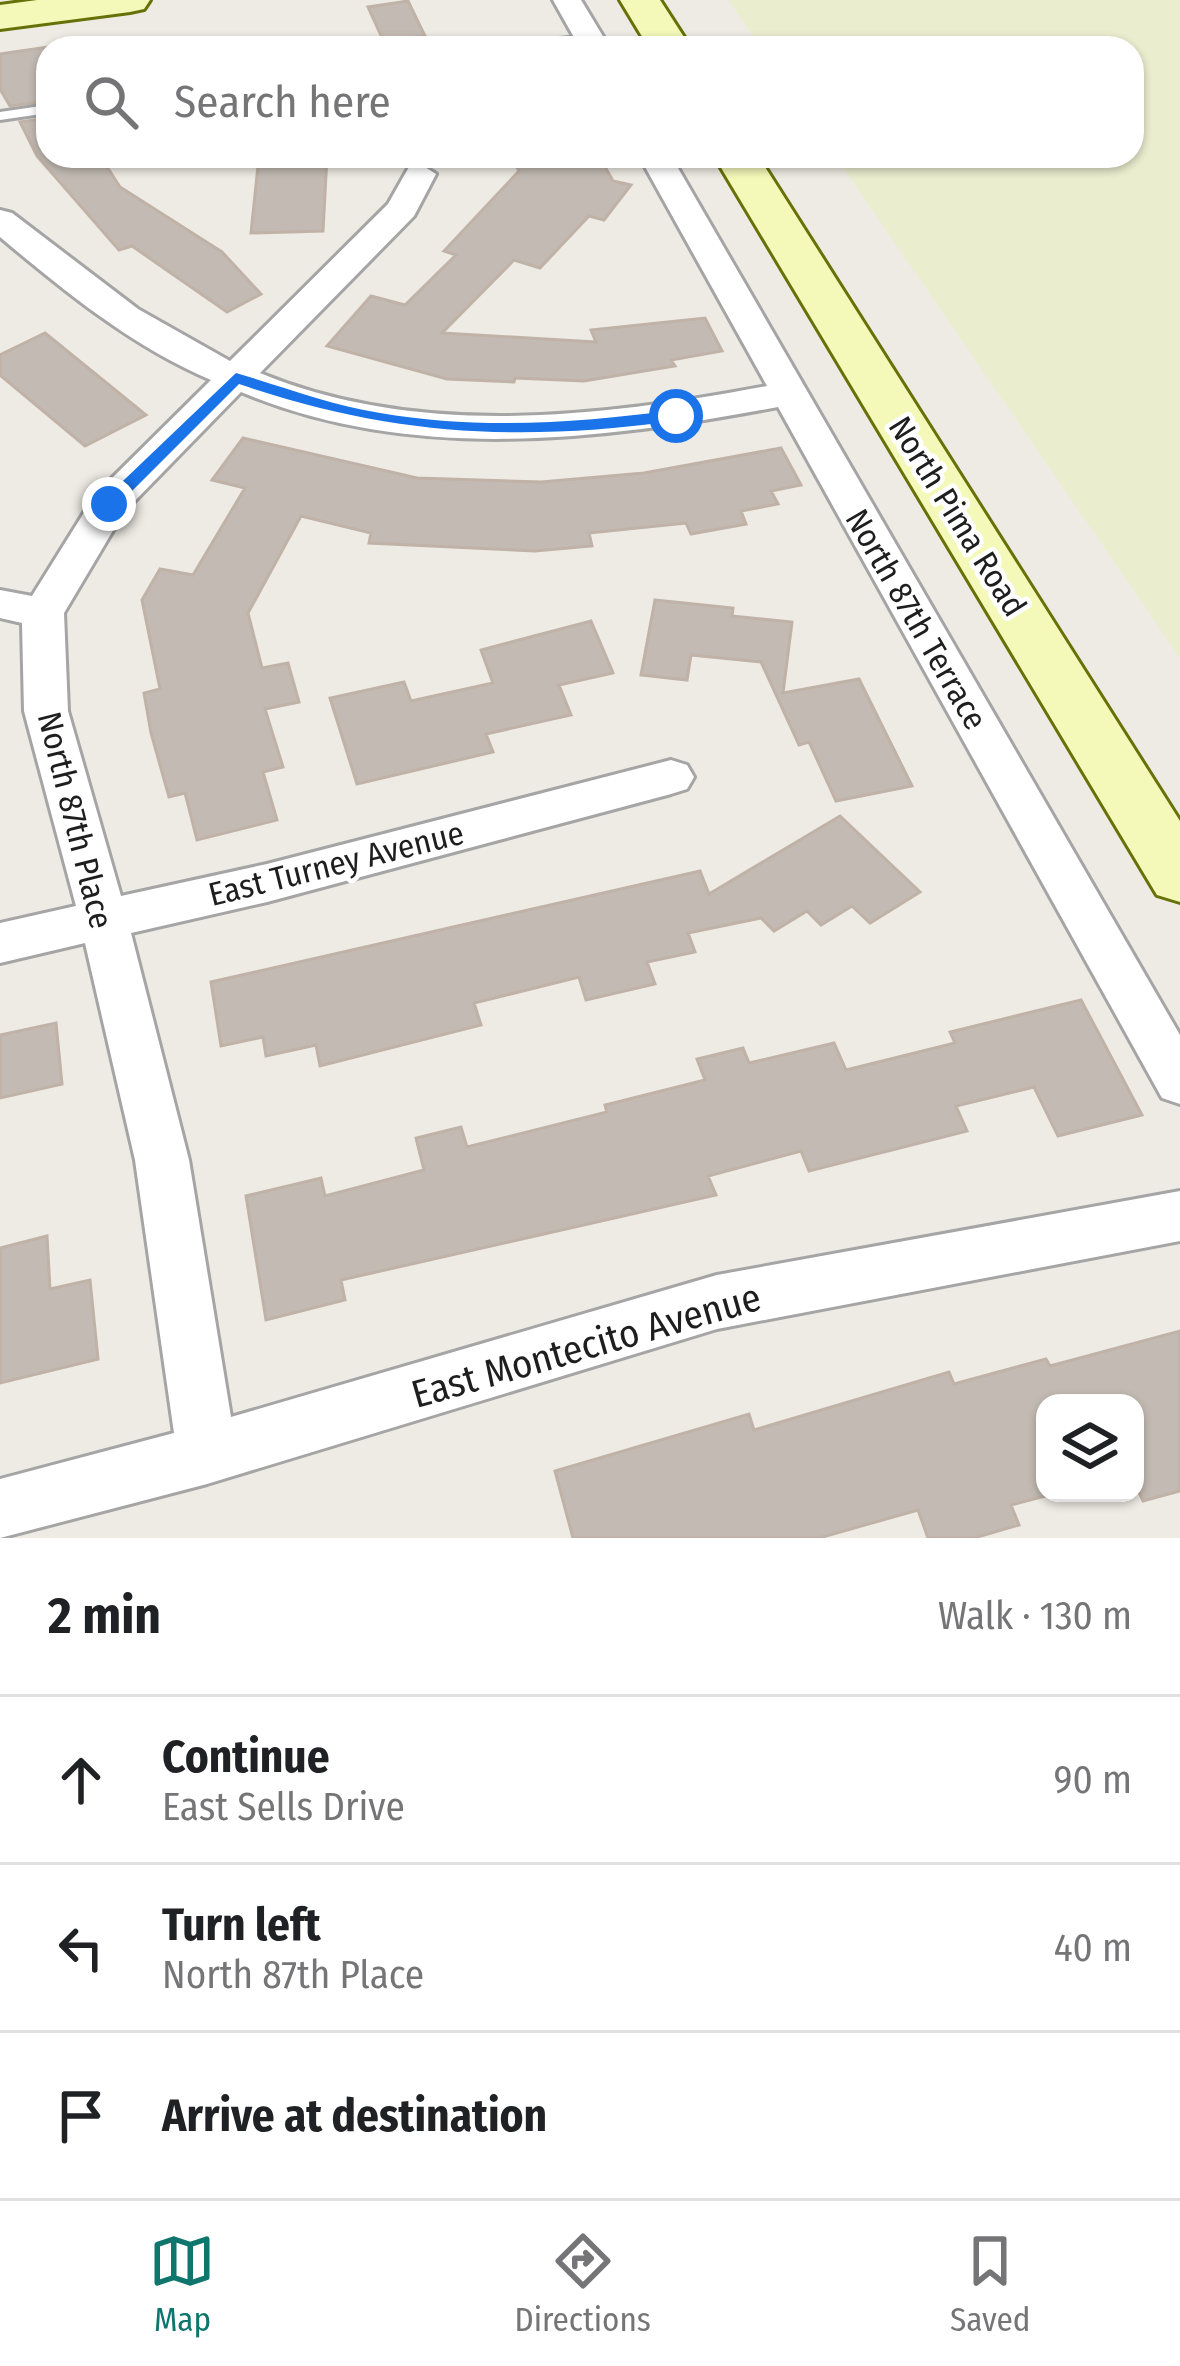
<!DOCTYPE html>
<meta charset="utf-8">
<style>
:root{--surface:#fff;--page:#f6f6f6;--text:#202124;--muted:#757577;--line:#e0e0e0;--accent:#0f766e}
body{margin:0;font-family:"Fira Sans Condensed",sans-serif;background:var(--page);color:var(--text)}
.controls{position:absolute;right:36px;bottom:36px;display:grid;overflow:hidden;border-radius:24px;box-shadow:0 3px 9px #0004}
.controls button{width:108px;height:108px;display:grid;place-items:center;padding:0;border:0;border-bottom:3px solid var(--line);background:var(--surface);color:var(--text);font:60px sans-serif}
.stop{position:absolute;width:36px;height:36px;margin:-27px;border:9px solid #1a73e8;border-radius:50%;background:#fff}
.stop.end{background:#1a73e8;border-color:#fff;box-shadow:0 3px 12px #0008}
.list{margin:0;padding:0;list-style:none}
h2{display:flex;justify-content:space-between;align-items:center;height:156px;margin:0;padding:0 48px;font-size:51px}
h2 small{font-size:39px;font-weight:400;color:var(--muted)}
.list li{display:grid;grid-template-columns:78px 1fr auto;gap:36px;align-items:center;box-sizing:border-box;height:168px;padding:0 48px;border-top:3px solid var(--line)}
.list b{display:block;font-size:45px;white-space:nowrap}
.list p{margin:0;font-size:39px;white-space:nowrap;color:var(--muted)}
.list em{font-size:39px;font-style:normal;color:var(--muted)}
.icon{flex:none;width:66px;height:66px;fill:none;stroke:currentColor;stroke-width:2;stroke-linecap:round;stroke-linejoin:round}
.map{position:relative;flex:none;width:1180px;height:1538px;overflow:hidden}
.search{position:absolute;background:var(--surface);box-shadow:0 3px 9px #0004;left:36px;right:36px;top:36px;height:132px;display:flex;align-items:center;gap:30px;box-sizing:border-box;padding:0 42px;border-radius:36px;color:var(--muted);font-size:45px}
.sheet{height:660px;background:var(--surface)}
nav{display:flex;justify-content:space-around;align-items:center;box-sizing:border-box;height:168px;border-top:3px solid var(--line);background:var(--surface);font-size:33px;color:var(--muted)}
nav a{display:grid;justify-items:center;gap:6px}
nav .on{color:var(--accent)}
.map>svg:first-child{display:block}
</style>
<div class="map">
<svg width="1180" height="1538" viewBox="0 0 1180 1538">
<rect width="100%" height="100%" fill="#eeebe4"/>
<path fill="#ebedcf" d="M728 0H1180V658L835 156H1132V48H761Z"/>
<path fill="#c3bbb3" stroke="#c0b2a6" stroke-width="3" d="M408 1 425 36 384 42 368 7Z
M48 47V101L10 106 0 89V54Z
M48 118V156H100L120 187 222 252 261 294 227 312 132 246 119 250 37 156 20 122Z
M259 156H327L323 231 251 233Z
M511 156H599L613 181 631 185 604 220 589 216 540 268 514 260 442 333 596 342 591 330 705 318 722 351 671 360 675 366 584 381 515 378 514 382 447 379 327 346 371 296 405 305 456 255 444 251 519 171Z
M45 333 146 415 85 446 0 375V355Z
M243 438 417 478 541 482 644 473 781 448 801 485 771 491 778 504 741 511 746 524 691 534 686 523 589 533 592 546 535 551 369 543 371 533 301 516 248 613 262 668 288 663 299 702 265 709 283 767 263 772 277 820 197 840 185 793 169 797 151 733 144 693 160 689 142 600 160 569 193 575 245 488 212 480Z
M655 600 733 608 732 616 792 622 783 693 859 679 912 786 836 801 809 742 799 745 761 662 691 655 687 680 641 675Z
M591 621 613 673 559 685 571 715 486 734 493 752 357 784 330 698 404 682 411 701 493 683 481 650Z
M840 816 920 892 870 923 852 906 821 925 807 911 774 931 761 918 688 933 695 952 647 962 655 984 586 1000 579 977 474 1003 481 1025 320 1066 316 1045 266 1056 263 1037 221 1046 211 982 700 871 709 894Z
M1081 1000 1142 1115 1058 1136 1034 1087 956 1106 967 1131 809 1171 801 1151 708 1176 716 1195 341 1280 345 1300 266 1320 246 1196 321 1178 325 1196 424 1170 416 1138 461 1127 467 1147 607 1112 605 1105 705 1080 697 1059 743 1048 749 1063 834 1043 846 1070 955 1043 950 1032Z
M56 1023 62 1084 0 1098V1035Z
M47 1236 50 1289 90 1280 98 1359 0 1383V1248Z
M1180 1331V1491L1143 1501 1135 1484V1403H1045V1496L1011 1505 1019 1525 974 1538H928L918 1510 819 1538H573L555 1471 749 1414 754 1430 949 1372 954 1384 1046 1359 1050 1366Z"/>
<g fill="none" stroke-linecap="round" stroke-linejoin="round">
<defs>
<path id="lane" d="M590 36 597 40 595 43 549 48H498L505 44Z
M48 105V113L0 120V112Z"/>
<path id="street" d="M553 0H581L610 48H580Z
M639 156H671L1180 1035V1104L1162 1098 778 407C603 440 411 464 241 392L124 512 64 613 68 711 121 896 267 864 671 760 687 765 694 777 687 789 671 794 267 902 131 933 189 1160 231 1417 717 1275 1180 1191V1241L717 1329 207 1484 0 1538V1479L174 1433 135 1160 85 943 0 963V923L76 906 24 711 22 623 0 618V590L32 596 95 495 211 380C133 347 64 291 0 237V210L12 213 138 309 230 361 388 204 409 167 420 164 436 174 414 216 260 373C420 439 601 417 767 386Z"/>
<path id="secondary" d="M37 0H150L144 9 130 12 0 29V5Z
M620 0H660L691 48H649Z
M714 156H758L1180 821V902L1157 895Z"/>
</defs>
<use href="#lane" stroke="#a5a5a5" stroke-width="6"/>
<use href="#street" stroke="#a5a5a5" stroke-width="6"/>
<use href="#secondary" stroke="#667208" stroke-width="6"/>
<use href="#lane" fill="#fff" fill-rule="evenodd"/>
<use href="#street" fill="#fff" fill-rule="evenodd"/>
<use href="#secondary" fill="#f4f8b8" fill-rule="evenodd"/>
</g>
<path fill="#1a73e8" d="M236 373C284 387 330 405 380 413 478 430 578 423 676 410L685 416 676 421C517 442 392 436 239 384L115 508H103V500Z"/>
<g text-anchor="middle" stroke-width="9" stroke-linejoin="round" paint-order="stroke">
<g font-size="33" fill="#1e1e1e" stroke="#fff">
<text transform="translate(958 516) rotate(58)" y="12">North Pima Road</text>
<text transform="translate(917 619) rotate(60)" y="12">North 87th Terrace</text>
<text transform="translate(76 820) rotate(76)" y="12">North 87th Place</text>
<text transform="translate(336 863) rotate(-14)" y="12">East Turney Avenue</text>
</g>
<g font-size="39" fill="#1e1e1e" stroke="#fff">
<text transform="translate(586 1345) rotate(-16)" y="14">East Montecito Avenue</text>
</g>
</g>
</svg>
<div class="controls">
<button><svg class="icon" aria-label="layers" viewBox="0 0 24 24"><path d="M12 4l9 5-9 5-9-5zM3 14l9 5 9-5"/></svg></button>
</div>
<div class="stop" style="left:676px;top:416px"></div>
<div class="stop end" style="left:109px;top:504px"></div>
<div class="search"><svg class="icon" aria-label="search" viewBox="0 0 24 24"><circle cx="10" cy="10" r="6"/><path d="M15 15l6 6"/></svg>Search here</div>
</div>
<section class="sheet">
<h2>2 min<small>Walk · 130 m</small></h2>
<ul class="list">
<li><svg class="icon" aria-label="ahead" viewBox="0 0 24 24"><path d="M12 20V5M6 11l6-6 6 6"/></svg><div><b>Continue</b><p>East Sells Drive</p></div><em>90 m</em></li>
<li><svg class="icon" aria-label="left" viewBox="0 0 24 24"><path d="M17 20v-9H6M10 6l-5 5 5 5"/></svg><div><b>Turn left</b><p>North 87th Place</p></div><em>40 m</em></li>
<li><svg class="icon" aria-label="arrive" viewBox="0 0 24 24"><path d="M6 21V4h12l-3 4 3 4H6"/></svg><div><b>Arrive at destination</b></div></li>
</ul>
</section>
<nav>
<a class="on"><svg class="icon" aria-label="map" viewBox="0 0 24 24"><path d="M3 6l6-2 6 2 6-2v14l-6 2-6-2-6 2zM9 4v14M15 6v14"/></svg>Map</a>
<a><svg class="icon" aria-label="directions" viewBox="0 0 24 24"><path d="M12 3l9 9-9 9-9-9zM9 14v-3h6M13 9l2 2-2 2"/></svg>Directions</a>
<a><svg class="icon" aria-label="saved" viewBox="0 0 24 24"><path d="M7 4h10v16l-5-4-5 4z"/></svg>Saved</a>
</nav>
